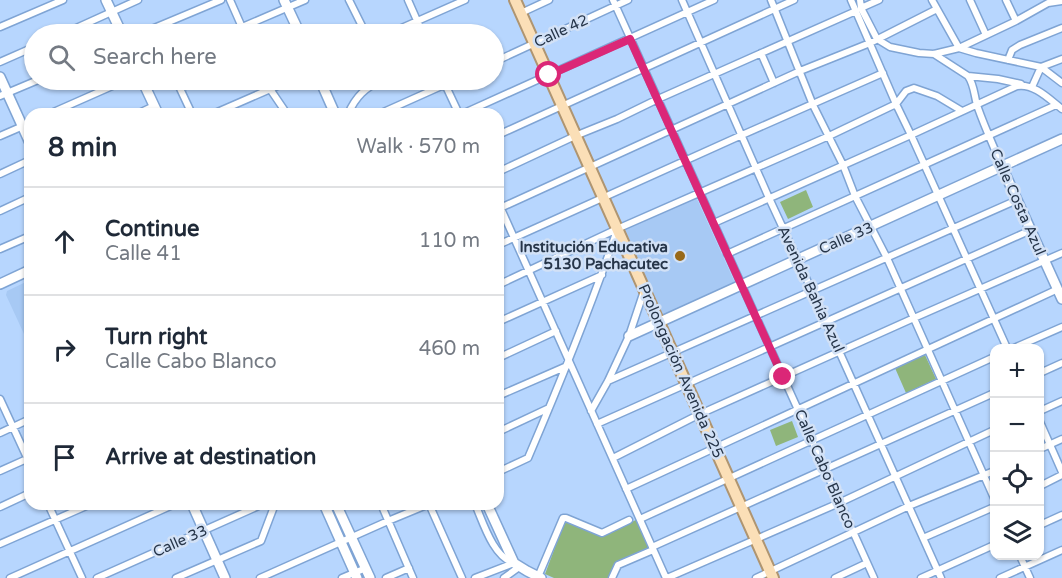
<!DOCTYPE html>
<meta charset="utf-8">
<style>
:root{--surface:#fff;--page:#f6f6f7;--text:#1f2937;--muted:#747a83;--line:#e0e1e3}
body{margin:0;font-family:"Varela Round",sans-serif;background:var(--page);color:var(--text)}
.controls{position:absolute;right:18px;bottom:18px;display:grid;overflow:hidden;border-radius:12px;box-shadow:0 2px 4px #0004}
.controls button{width:54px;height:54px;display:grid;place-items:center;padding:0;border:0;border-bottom:2px solid var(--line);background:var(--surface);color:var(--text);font:30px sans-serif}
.stop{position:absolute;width:18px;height:18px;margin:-14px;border:4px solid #db2777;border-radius:50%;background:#fff}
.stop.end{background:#db2777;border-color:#fff;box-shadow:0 2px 6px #0008}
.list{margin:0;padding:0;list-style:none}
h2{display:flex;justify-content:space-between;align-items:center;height:78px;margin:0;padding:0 24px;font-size:26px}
h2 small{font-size:20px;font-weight:400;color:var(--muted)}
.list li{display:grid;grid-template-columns:39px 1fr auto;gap:18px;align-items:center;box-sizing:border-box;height:108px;padding:0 24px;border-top:2px solid var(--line)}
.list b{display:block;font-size:22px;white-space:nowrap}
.list p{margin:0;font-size:20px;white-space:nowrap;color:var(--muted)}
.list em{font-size:20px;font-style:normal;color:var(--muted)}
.icon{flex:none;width:33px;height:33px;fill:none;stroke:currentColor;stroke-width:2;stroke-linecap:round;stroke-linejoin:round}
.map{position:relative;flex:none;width:1062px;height:578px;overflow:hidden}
.search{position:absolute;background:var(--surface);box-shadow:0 2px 4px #0004;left:24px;top:24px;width:480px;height:66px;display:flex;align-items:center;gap:15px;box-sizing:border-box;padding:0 21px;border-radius:33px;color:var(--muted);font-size:22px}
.panel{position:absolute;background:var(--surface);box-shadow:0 2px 4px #0004;left:24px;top:108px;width:480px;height:402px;border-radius:18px}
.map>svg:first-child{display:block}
</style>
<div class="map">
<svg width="1062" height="578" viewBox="0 0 1062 578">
<rect width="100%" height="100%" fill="#b7d6fe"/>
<path fill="#a7c9f4" d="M696 197 735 283 662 316 625 229Z
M30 280V347L6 295 7 291Z"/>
<path fill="#8fb57b" d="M806 190 813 207 788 219 780 202Z
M925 355 936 379 906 393 895 368Z
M792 421 798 437 776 446 770 430Z
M638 519 651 548 616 564 611 578H554L545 574 565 521 604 535Z"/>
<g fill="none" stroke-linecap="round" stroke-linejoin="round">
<defs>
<path id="street" d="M230 0 245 34
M349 0 366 34
M408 0 423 34
M613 0 874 578
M682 0 769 198 812 291 941 578
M771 0 813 105 843 165 855 196 887 258 994 498
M851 0 896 104 911 135 1007 348
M860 0 861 8 877 39 890 47 919 53 934 54 959 48 1016 21 1048 3 1062 1
M932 0 959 48 976 53 1041 67 1062 83
M970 0 986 35
M1006 0 1016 21
M861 8 879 0
M521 13 549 0
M0 27 63 0
M63 34 138 0
M140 34 221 0
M226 34 305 0
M388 34 465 0
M761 53 774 83
M934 54 968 76C975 86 974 97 978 108 985 128 994 147 1002 167
M1008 60 1012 50 1020 45 1062 28
M0 62 34 47
M494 62 628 0
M968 76 998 79 1021 84
M176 80 192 114
M266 80 270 89 287 114
M443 80 459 114
M1032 87 1041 67 1062 59
M180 88 200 80
M0 96 38 80
M232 113 234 114
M49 114 126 80
M137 114 154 106
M213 114 291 80
M348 114C356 96 365 88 382 80
M379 114 455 80
M462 114 714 0
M498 135 794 0
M0 136 30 123
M498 172 575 136 617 119 658 99 856 11
M0 174 30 160
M498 202 666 578
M498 209 800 71 870 43 937 9
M0 211 30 197
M714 223 911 135 1017 86C1034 83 1049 99 1062 109
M498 245 742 135 883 73
M0 249 30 236
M727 254 1056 105
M498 285 617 229 829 136 896 104 906 91 914 88 937 96 962 111
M498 322 602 275
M1014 348 1062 327
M498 358 556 331
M1040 373 1062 363
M608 381 1017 200
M498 396 567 366
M0 399 30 464
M591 411 608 381 629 336 644 291
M1040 411 1062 401
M1040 422 1062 472
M597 424 1031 230
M498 432 549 408
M0 433 30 419
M1040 449 1062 439
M613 458 700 414 914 318 1062 253
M0 471 29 458
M498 472 528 458C560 383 591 307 617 230
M1040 486 1062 475
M626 489 1058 289
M48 504 82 578
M381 504 413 578
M429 504 462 578
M475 504C483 522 493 557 514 563
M0 507 30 493
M640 519 994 357
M1040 525 1062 515
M923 538 994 507
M0 544 91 504
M652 547 994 393
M1020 556 1030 578
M538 577 563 518H566L602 533 629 520
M10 578 175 504
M97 578 263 504
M176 578 261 541 275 504
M260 578 388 521 429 504
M342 578 366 568
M386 578 409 568
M475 578 514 563
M504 578 519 567
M612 578 618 565 653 550
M667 578 839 503 994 430
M756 578 909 506 994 471
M835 578 867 563
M921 578 994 545
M1000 578 1062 550"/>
<path id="secondary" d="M106 0 122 34
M284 0 300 34
M0 77 30 143
M142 80 158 114
M320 80 335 114
M1002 167 1062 299
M0 284 30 270
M629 336 1062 139
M192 504 225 578
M324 504 357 578
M336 504 370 578
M487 504 514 563 527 571 541 578"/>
<path id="primary" d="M515 0 773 578"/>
</defs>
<use href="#street" stroke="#7fa4d4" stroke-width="9"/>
<use href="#secondary" stroke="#7fa4d4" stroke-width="12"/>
<use href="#primary" stroke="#af9571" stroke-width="14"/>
<use href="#street" stroke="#fff" stroke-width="6"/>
<use href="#secondary" stroke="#fff" stroke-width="9"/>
<use href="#primary" stroke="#fbdfb7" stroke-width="10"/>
</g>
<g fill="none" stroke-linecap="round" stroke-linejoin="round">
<path stroke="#db2777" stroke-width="8" d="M549 75 630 39 783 377"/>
</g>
<circle fill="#986919" stroke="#d2e1f6" stroke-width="2" cx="680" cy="256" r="6"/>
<g text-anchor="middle" stroke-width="5" stroke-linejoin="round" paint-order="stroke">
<g font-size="15" fill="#263549" stroke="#d2e1f6">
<text transform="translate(561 31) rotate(-25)" y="5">Calle 42</text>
<text transform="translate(1018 202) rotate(66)" y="5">Calle Costa Azul</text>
<text transform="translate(846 238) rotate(-24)" y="5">Calle 33</text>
<text transform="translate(811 289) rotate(65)" y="5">Avenida Bahía Azul</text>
<text transform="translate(681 371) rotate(66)" y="5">Prolongación Avenida 225</text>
<text transform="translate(825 469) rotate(66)" y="5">Calle Cabo Blanco</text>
<text transform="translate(180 541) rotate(-24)" y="5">Calle 33</text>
</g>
<g font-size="15" font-weight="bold" fill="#263549" stroke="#d2e1f6" text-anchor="end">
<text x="668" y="252">Institución Educativa<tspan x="668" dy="17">5130 Pachacutec</tspan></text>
</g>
</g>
</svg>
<div class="controls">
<button>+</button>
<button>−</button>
<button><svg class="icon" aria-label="locate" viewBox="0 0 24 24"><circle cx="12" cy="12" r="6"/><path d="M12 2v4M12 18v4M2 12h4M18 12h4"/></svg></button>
<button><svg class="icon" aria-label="layers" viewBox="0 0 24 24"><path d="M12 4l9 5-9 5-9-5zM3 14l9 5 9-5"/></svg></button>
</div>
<div class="stop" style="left:549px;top:75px"></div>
<div class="stop end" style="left:783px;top:377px"></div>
<div class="search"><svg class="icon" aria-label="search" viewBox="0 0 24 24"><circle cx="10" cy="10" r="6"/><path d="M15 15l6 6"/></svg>Search here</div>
<section class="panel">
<h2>8 min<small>Walk · 570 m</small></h2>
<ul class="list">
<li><svg class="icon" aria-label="ahead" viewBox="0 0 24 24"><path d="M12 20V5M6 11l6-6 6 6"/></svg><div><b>Continue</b><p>Calle 41</p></div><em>110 m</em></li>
<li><svg class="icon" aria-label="right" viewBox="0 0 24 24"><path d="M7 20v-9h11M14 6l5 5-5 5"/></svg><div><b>Turn right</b><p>Calle Cabo Blanco</p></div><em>460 m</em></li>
<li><svg class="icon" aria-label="arrive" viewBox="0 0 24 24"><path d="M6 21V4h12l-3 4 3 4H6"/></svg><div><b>Arrive at destination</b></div></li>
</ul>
</section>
</div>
